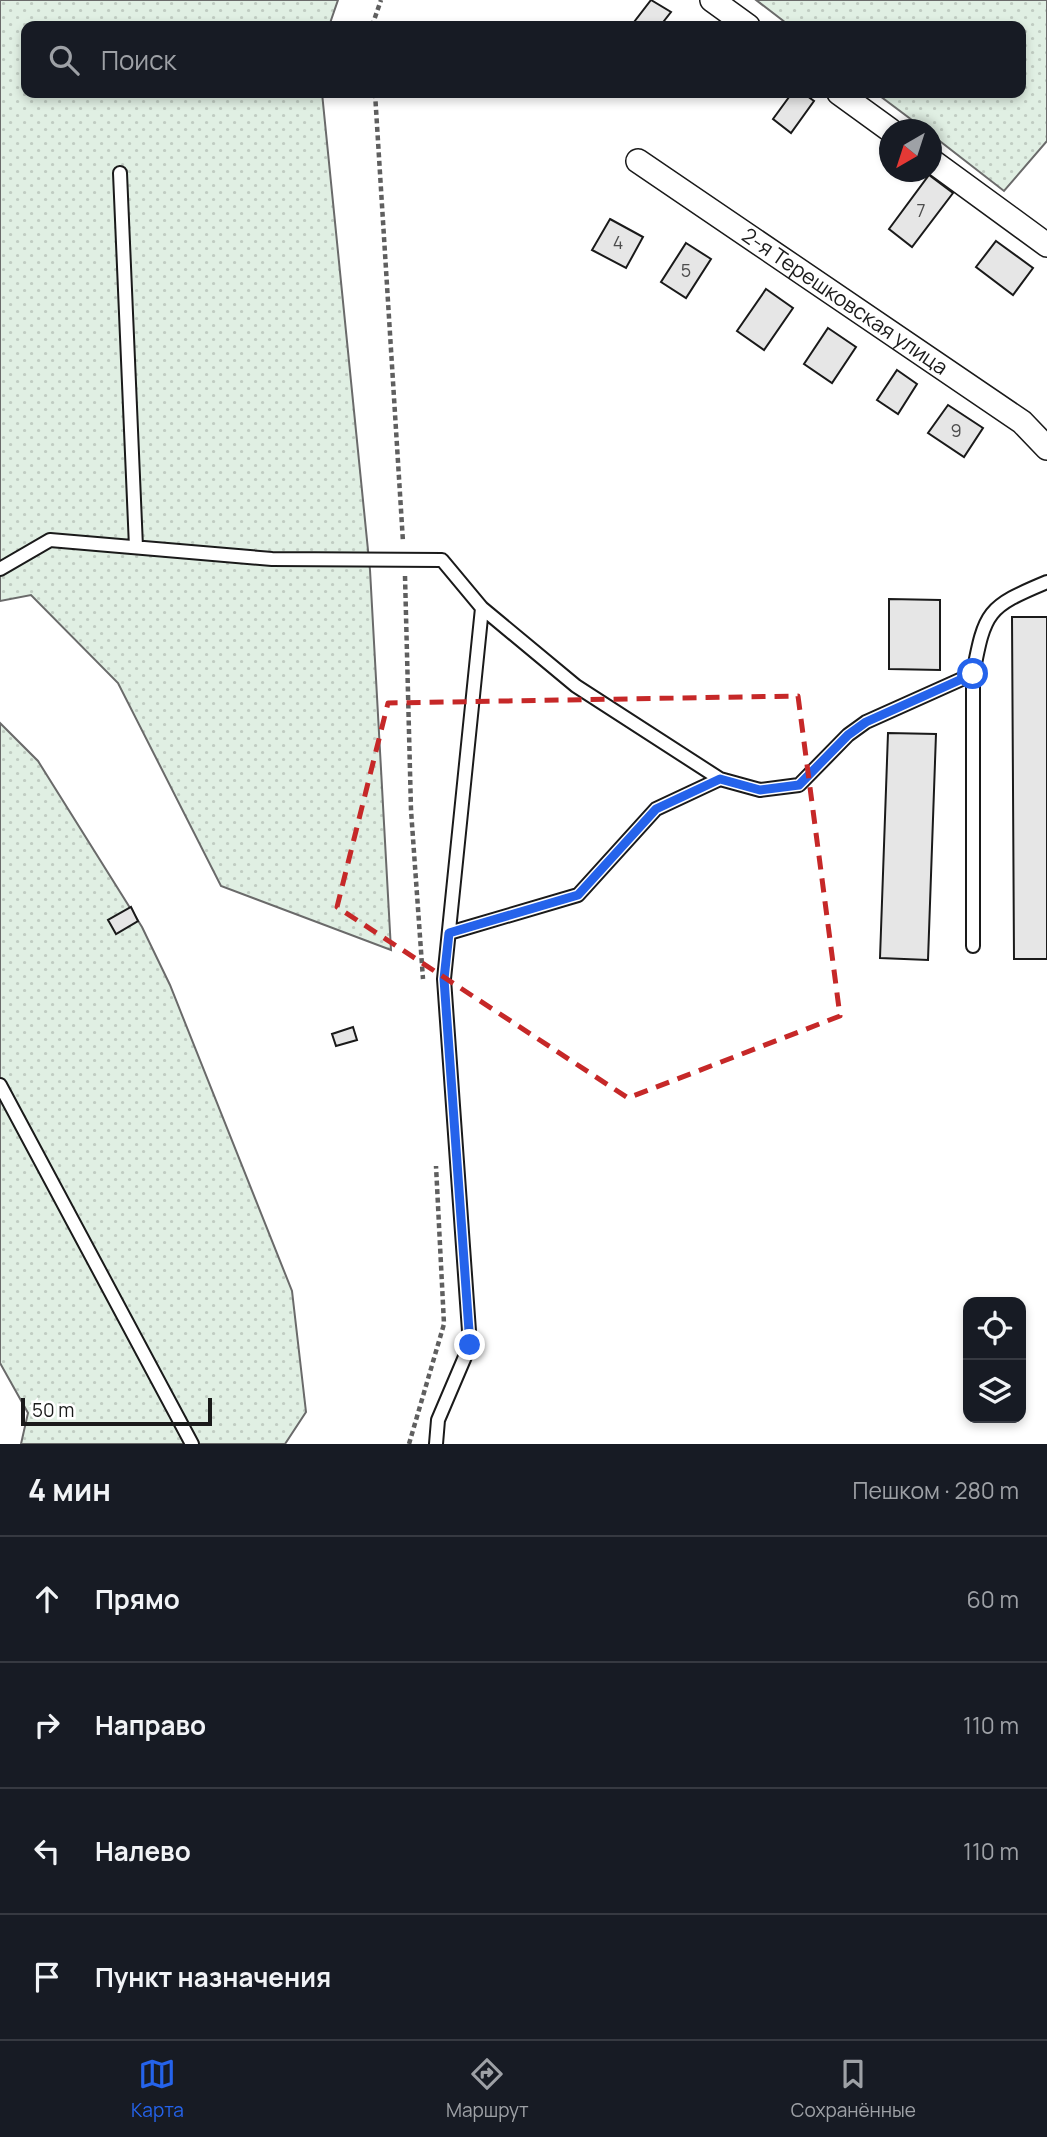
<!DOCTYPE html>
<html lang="ru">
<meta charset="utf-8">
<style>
:root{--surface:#171b24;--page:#20242c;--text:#f1f3f6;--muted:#9ea1a6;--line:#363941;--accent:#2563eb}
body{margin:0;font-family:Manrope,sans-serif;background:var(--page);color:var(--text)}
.controls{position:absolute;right:21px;bottom:21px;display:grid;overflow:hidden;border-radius:14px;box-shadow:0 4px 10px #0003}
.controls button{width:63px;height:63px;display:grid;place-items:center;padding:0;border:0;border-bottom:2px solid var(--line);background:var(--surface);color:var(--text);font:35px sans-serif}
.compass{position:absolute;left:879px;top:119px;width:63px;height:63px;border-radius:50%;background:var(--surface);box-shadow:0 4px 10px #0003;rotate:219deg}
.scale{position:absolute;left:21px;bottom:18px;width:191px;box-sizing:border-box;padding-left:7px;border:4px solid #1a1a1a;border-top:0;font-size:19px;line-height:24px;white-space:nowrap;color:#1a1a1a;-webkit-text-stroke:5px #fff;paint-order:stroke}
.stop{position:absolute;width:21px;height:21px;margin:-16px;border:5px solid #2563eb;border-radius:50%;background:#fff}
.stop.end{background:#2563eb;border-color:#fff;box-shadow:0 2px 7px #0008}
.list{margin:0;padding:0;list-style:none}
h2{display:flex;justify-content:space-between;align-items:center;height:91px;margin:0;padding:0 28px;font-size:30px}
h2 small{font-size:23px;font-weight:400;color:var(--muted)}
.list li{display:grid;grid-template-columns:46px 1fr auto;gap:21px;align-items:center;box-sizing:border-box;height:126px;padding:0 28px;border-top:2px solid var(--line)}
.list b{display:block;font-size:26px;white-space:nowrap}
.list em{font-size:23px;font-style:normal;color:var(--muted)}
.icon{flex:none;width:38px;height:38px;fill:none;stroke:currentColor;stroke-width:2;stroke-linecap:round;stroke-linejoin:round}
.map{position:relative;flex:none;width:1047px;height:1444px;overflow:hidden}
.search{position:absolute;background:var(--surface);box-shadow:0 4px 10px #0003;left:21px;right:21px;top:21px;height:77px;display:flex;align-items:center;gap:18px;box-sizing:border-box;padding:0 24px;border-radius:14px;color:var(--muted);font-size:26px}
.sheet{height:595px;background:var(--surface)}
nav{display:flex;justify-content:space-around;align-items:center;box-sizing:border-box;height:98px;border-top:2px solid var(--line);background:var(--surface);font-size:19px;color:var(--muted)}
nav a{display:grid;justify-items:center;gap:4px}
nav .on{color:var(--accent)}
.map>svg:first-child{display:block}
</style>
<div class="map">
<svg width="1047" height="1444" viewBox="0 0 1047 1444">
<defs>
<pattern id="green-dots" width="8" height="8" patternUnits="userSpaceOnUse" patternTransform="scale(1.75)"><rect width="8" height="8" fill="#e0efe3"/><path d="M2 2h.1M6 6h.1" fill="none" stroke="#c0ccc2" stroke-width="1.8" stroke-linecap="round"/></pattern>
</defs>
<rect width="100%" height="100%" fill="#fff"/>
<path fill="url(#green-dots)" stroke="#6a6a6a" stroke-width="2" d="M0 0H338L329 26H26V93H322L370 570 391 950 221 886 118 683 31 595 0 601Z
M756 0H1047V141L1004 191 932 135V130L924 129 876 93H1021V26H790Z
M0 723 38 761 142 927 170 985 292 1291 306 1412 285 1444H21L28 1413 0 1363Z"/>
<path fill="#e6e6e6" stroke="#1a1a1a" stroke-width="2" d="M651 0 671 12 660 26H631Z
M792 93H803L814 101 791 133 773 119Z
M929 175 953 193 912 247 889 229Z
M610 219 643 237 626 268 592 250Z
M996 241 1033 268 1013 295 976 267Z
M686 243 711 259 686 298 661 282Z
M766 289 793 308 764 350 737 331Z
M828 328 856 347 832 383 804 364Z
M897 370 917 384 898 414 877 400Z
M948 405 983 428 964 457 928 433Z
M889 599 940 600V670L889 669Z
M1012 617H1047V959H1014Z
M888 733 936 734 928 960 880 958Z
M131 907 138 921 116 934 108 920Z
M353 1027 357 1040 336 1046 332 1034Z"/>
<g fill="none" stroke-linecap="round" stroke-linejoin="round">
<defs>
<path id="service" d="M120 173 136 547
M0 569 50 540 272 559 442 560 482 608 576 686 720 779 760 790 799 785 848 735 866 722 973 674C985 611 987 607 1047 582
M973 674V946
M449 933 578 895 656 809 720 779
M0 1085 192 1444
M436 1444 438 1420 470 1345 444 979 482 608"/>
<g id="minor">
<path d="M712 0 748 26"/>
<path d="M839 93 890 130"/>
<path id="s1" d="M638 161 1022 422 1047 448"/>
<path d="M932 161 1047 245"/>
</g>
</defs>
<use href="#service" stroke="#1a1a1a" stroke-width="16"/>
<use href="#minor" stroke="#1a1a1a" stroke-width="26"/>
<path stroke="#5f5f5f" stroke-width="4.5" stroke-dasharray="5 3.5" stroke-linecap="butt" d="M372 26 381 0
M375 93 403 542
M405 576 411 810 423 979
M409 1444 444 1324 436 1166"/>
<use href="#service" stroke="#fff" stroke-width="12"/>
<use href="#minor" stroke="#fff" stroke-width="23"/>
</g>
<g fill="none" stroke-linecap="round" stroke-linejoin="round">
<path stroke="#2563eb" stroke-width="9" d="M470 1345 444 979 449 933 578 895 656 809 720 779 760 790 799 785 848 735 866 722 973 674"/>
</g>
<path fill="none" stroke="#c62828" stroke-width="5" stroke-dasharray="14 9" stroke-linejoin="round" d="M798 696 840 1016 628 1098 337 907 388 703Z"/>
<g text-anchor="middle" stroke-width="5" stroke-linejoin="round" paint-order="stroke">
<g font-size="18" fill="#4d4d4d">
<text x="921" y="217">7</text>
<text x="618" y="249">4</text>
<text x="686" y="277">5</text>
<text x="956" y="437">9</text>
</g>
<g font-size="21" fill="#1a1a1a" stroke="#fff">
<text dy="7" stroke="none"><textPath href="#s1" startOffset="250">2-я Терешковская улица</textPath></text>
</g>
</g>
</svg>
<div class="controls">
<button><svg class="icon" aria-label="locate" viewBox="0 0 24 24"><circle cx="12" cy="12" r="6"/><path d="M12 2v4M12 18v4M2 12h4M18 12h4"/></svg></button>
<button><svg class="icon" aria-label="layers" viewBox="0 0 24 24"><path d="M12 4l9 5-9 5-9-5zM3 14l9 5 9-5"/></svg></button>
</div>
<svg class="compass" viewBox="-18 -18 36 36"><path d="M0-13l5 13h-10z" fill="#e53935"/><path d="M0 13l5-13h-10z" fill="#9ea1a6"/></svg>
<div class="scale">50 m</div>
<div class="stop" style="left:973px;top:674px"></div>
<div class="stop end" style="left:470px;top:1345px"></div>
<div class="search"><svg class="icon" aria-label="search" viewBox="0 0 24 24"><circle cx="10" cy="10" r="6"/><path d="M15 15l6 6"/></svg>Поиск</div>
</div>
<section class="sheet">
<h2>4 мин<small>Пешком · 280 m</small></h2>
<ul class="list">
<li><svg class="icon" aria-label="ahead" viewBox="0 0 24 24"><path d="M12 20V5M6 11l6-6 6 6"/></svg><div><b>Прямо</b></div><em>60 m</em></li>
<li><svg class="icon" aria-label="right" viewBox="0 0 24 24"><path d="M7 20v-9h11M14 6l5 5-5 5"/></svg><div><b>Направо</b></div><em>110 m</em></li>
<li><svg class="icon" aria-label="left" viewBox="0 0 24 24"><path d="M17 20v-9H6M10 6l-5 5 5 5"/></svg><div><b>Налево</b></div><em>110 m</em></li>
<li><svg class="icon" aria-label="arrive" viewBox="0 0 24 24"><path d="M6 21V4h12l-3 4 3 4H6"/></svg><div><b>Пункт назначения</b></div></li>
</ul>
</section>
<nav>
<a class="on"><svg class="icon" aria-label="map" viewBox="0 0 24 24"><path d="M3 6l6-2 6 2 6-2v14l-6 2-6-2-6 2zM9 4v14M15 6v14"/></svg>Карта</a>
<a><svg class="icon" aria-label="directions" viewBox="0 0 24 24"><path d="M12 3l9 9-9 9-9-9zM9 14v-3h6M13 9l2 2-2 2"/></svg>Маршрут</a>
<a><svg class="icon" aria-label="saved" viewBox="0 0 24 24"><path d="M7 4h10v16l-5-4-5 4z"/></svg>Сохранённые</a>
</nav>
